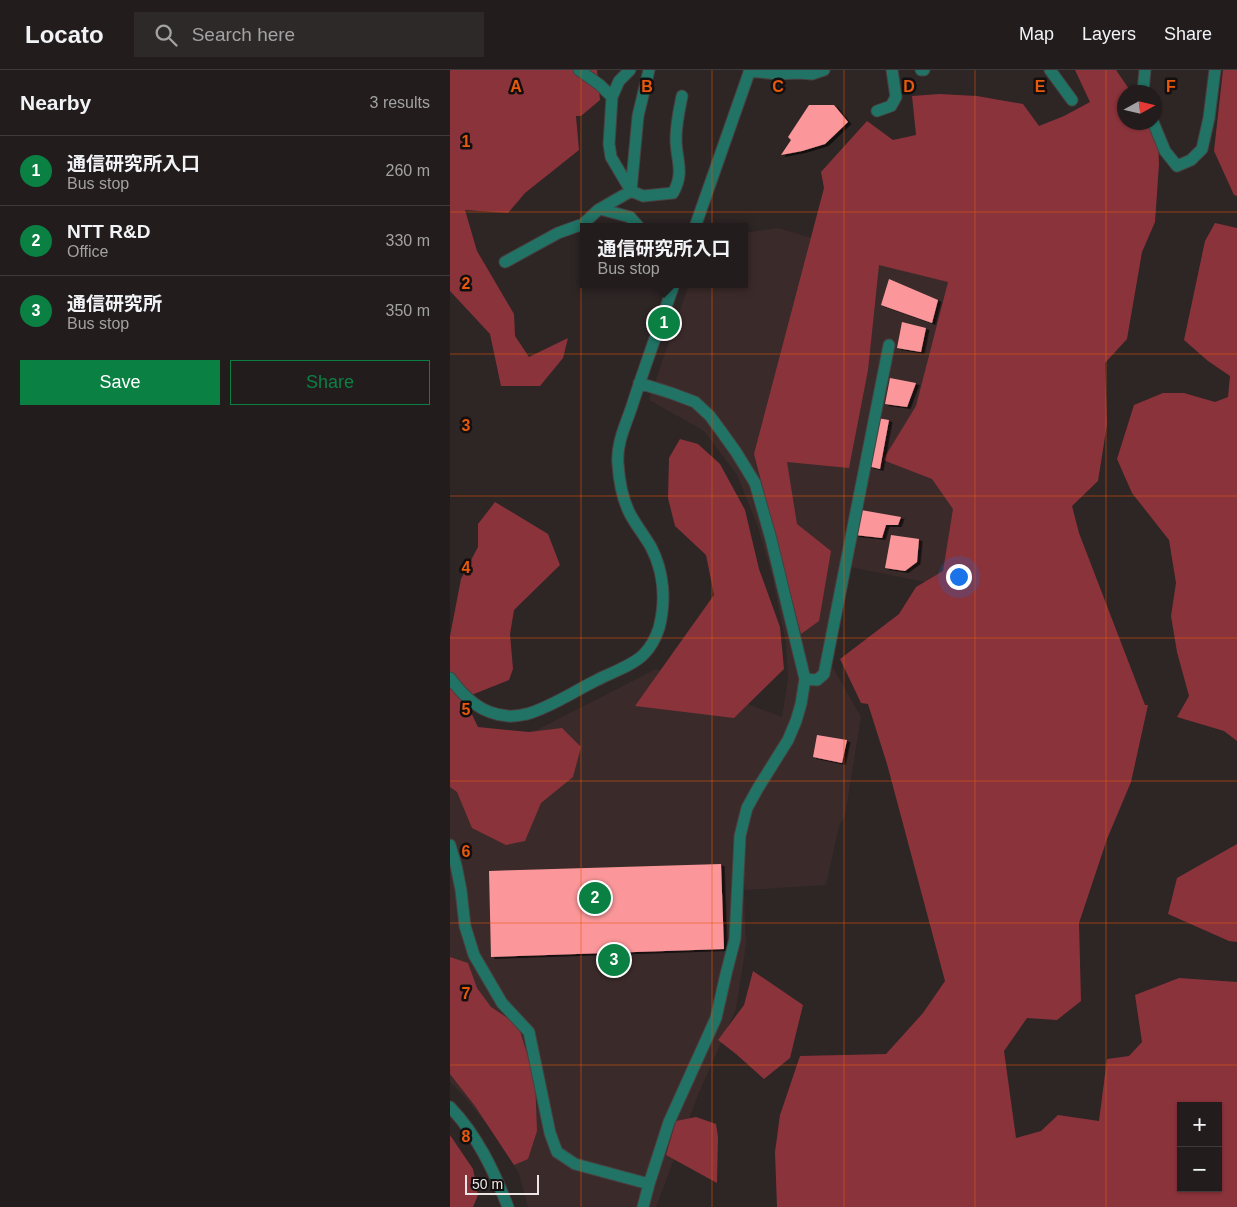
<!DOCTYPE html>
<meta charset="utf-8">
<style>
:root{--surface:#221c1c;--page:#2e2929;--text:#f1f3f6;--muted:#a2a1a3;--line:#3f3a3b;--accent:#0b8043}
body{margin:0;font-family:Arial,"Noto Sans JP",sans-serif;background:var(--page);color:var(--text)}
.controls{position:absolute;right:15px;bottom:15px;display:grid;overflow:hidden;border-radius:0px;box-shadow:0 1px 4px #0004}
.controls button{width:45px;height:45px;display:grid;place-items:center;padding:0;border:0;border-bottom:1px solid var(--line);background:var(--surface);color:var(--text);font:25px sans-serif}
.compass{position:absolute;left:667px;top:15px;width:45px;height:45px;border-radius:50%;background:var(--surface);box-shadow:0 1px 4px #0004;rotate:82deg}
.scale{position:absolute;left:15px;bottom:12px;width:74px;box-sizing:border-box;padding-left:5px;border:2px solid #ece5e5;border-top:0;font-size:14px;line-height:18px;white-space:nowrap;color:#ece5e5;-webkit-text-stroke:4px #130f0f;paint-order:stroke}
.you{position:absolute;left:508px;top:506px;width:18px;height:18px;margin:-12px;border:4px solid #fff;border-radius:50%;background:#1a73e8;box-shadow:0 0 0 8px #1a73e833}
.badge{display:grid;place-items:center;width:32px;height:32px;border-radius:50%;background:var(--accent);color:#fff;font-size:16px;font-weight:700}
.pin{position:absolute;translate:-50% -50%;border:2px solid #fff;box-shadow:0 1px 5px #0006}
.popup{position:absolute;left:130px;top:153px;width:168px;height:65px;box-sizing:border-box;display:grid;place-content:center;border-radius:0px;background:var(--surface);filter:drop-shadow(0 1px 4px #0005);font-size:16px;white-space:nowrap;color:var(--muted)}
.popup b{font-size:19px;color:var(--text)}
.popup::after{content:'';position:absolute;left:50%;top:100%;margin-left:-10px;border:10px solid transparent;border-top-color:var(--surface)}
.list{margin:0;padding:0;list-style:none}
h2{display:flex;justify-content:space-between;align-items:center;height:65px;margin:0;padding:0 20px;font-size:21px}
h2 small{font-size:16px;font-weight:400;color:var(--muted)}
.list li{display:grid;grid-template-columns:32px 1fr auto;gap:15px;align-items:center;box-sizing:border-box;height:70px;padding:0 20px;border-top:1px solid var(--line)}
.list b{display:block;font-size:19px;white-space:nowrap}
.list p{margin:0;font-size:16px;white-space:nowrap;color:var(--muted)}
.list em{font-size:16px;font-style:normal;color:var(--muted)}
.actions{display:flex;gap:10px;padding:15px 20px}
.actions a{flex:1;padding:11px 0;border:1px solid var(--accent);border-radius:0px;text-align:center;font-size:18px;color:var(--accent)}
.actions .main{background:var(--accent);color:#fff}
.icon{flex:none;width:28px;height:28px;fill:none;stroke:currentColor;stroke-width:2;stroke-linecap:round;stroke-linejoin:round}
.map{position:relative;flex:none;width:787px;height:1137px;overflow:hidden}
header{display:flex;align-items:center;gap:30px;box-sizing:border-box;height:70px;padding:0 25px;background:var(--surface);border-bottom:1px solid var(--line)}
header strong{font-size:24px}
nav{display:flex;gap:28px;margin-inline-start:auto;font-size:18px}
.search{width:350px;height:45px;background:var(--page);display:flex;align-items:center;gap:12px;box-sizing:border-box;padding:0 18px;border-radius:0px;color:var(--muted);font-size:19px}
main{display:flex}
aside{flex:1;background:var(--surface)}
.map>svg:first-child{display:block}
</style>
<header>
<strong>Locato</strong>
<div class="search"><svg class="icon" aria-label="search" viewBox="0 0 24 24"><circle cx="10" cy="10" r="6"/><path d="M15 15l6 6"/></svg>Search here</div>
<nav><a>Map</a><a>Layers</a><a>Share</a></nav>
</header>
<main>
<aside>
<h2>Nearby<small>3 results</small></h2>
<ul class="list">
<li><span class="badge">1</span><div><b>通信研究所入口</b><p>Bus stop</p></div><em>260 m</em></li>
<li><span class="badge">2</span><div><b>NTT R&amp;D</b><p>Office</p></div><em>330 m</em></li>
<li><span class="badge">3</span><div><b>通信研究所</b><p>Bus stop</p></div><em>350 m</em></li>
</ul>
<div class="actions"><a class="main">Save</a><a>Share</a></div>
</aside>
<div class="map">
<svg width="787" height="1137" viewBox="0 0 787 1137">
<defs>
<filter id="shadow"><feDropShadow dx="3.5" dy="2" stdDeviation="0" flood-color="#0009"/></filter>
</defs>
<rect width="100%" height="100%" fill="#2e2525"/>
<path fill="#3b2a2a" d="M328 158 515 213 493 401 521 455 500 517 400 497 382 596 411 647 395 746 389 756 376 815 294 820 296 875 286 939 248 1025 206 1137H78L69 1104 50 1071 14 1026 0 1012V635L18 653 40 662 73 667 206 599 332 647 338 609 336 573 322 506 307 454 287 405 254 361 199 330 239 214H294V163Z"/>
<path fill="#8b333b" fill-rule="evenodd" d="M0 0H147L150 30 131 46H126L129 80 75 123 58 143 15 140 27 181 64 244 65 266 79 287 118 268 113 288 90 316H51L40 264 0 221Z
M625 0H666L681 22H674V52L700 53 708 67 709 94 705 152 692 182 677 269 655 293 657 354 648 411 622 436 629 463 695 635H698L681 712 657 769 629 853 631 931 607 950 577 948 554 981 566 1068 591 1061 608 1045 649 1051 657 989 679 986 692 972 685 925 729 908 787 912V1137H327L325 1082 330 1045 350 986 436 984 473 943 495 911 437 694 418 634 411 633 390 589 449 544 466 517 493 501 503 439 482 409 433 390 466 336 498 212 429 195 418 300 399 398 337 392 347 454 381 481 369 551 351 564 304 384 374 118 371 102 417 51 443 70 466 65 462 26 489 24 527 26 573 34 589 56 614 46 640 32ZM731 1036H768V1118H731Z
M773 0H787V126L784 125 764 81Z
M765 153 787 158V671L774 661 727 647 739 626 727 582 721 546 726 513 719 470 682 423 667 389 684 335 713 323H734L765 332 778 327 780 306 758 291 734 270 755 171Z
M230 369 248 374 270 394 295 440 309 499 330 557 334 599 284 648 185 636 264 525 256 485 225 456 218 428 219 388Z
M45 432 98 464 110 495 64 540 60 564 63 599 59 610 14 628 28 657 79 662 112 658 131 677 123 707 91 733 75 771 56 775 22 758 7 722 0 717V566L11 509 28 477V454Z
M787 774V872L779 871 718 844 727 808Z
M0 887 18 893 27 918 41 937 68 955 85 1009 87 1061 78 1089 64 1095 25 1036 0 1004Z
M303 901 353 935 340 988 314 1009 286 984 268 970 294 935Z
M246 1047 266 1054 268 1067 267 1113 216 1085 226 1051Z
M0 1065 23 1099 28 1125 23 1137H0Z"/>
<path fill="#fb979a" filter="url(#shadow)" d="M359 35H384L398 52 375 74 352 81 331 85 341 70 338 67Z
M439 209 488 230 482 253 431 235Z
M452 252 476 258 471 282 447 278Z
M440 308 466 313 457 337 435 334Z
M427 348 439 350 430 399 418 396Z
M411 440 451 447 448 455H436L432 468 405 465Z
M441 465 469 469 467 492 455 501 435 498Z
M367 665 397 670 392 693 363 687Z
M271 794 274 879 41 887 39 801Z"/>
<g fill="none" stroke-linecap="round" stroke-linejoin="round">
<defs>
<path id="minor" d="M129 0 150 15 162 27
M180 0 169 11 162 27 159 74 161 87 181 121 193 126 223 123C235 102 226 90 226 69 226 54 229 41 232 26
M471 0H474
M600 0 622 30
M299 1 328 4 349 3 362 4 374 0
M693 22 695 0
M427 41 441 36 446 27 442 0
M703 52 715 81 727 96 741 90 752 79 759 48 765 0
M150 139 180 147 189 157
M245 157 300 0
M55 192 108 163 133 154 148 140 181 121 188 46 199 0
M189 313 221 323 245 332 260 346 271 361 286 382 305 413 321 469 355 609 351 634 346 651 338 670 308 718 297 738 290 766 285 869 276 904 266 948 219 1052 199 1114 193 1137
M0 608C15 628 31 644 58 646 63 647 71 645 77 644 101 637 123 622 145 611 158 604 184 595 194 584 201 577 206 567 209 558 216 531 214 502 201 477 194 465 185 454 179 442 172 427 169 410 168 394 166 374 176 354 182 336 195 295 210 255 224 214
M355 609 367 610 374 604 439 275
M0 775 6 795 11 820 15 856 24 885 52 933 79 962 100 1063 107 1082 125 1094 199 1114
M0 1037C27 1065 44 1101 58 1137"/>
</defs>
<use href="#minor" stroke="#494040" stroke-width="13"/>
<use href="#minor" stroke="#207365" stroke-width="11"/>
</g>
<path fill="none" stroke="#e8590c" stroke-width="1" stroke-opacity="0.55" d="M131 0V1137M262 0V1137M394 0V1137M525 0V1137M656 0V1137M0 142H787M0 284H787M0 426H787M0 568H787M0 711H787M0 853H787M0 995H787"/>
<g font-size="16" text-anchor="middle" font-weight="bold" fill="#e8590c" stroke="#130f0f" stroke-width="5" stroke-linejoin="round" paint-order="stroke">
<text x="66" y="22">A</text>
<text x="197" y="22">B</text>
<text x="328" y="22">C</text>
<text x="459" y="22">D</text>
<text x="590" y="22">E</text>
<text x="721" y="22">F</text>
<text x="16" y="77">1</text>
<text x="16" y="219">2</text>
<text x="16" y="361">3</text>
<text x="16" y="503">4</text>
<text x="16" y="645">5</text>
<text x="16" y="787">6</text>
<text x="16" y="929">7</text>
<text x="16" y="1072">8</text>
</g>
</svg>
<div class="controls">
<button>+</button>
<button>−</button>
</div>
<svg class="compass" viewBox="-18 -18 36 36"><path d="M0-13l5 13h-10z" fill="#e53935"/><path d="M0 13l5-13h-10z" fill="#a2a1a3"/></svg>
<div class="scale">50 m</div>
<div class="you"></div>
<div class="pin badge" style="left:214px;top:253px">1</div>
<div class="popup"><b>通信研究所入口</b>Bus stop</div>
<div class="pin badge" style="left:145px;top:828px">2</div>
<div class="pin badge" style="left:164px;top:890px">3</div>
</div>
</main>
